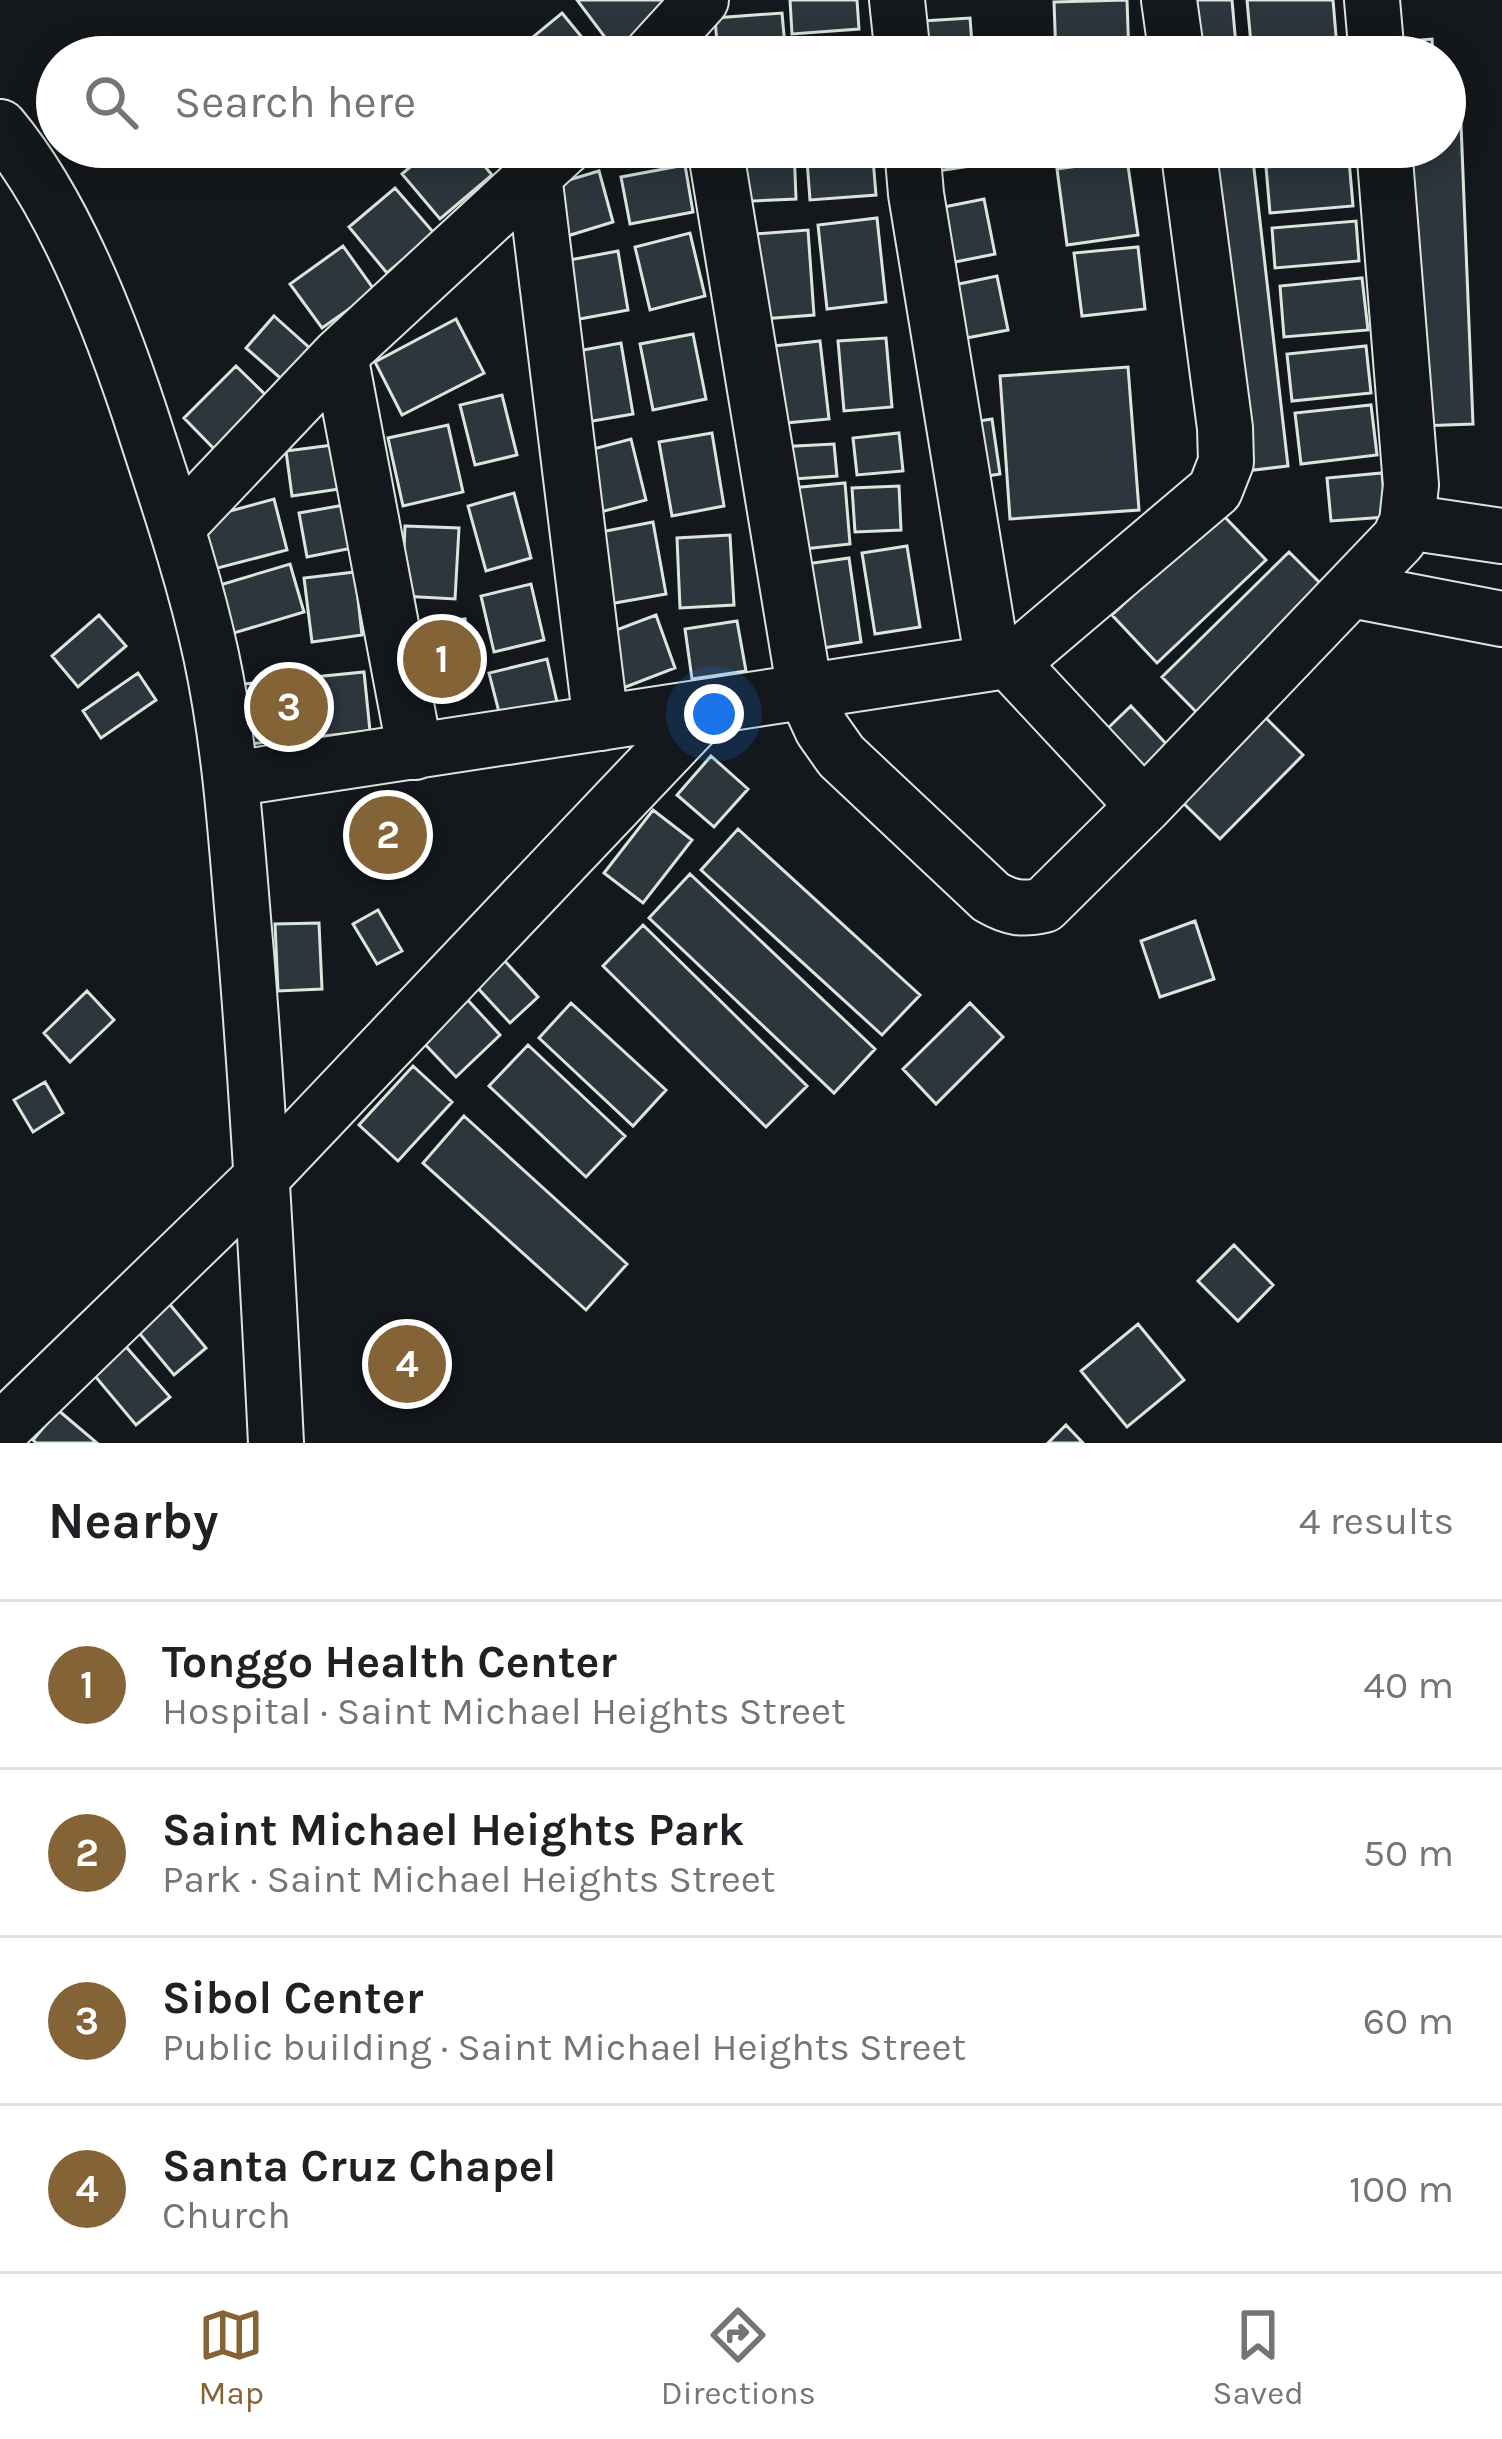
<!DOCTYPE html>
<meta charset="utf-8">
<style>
:root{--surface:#fff;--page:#f2f2f2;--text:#202124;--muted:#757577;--line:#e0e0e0;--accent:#846436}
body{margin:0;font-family:Karla,sans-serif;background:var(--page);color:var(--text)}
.you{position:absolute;left:714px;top:714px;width:42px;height:42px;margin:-30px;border:9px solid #fff;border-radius:50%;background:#1a73e8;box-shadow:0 0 0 18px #1a73e833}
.badge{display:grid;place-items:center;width:78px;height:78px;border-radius:50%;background:var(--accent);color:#fff;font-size:39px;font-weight:700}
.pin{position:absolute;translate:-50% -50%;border:6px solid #fff;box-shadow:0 3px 12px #0006}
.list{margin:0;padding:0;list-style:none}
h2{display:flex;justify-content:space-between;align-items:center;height:156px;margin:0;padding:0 48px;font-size:51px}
h2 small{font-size:39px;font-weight:400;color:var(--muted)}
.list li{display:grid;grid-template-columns:78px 1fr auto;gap:36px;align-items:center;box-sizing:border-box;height:168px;padding:0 48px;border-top:3px solid var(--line)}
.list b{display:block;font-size:45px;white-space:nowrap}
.list p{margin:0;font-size:39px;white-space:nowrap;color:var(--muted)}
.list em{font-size:39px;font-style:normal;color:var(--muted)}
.icon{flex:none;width:66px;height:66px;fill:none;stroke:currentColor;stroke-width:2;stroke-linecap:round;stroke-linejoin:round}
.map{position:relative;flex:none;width:1502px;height:1443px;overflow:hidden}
.search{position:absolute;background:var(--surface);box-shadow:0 6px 30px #0003;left:36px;right:36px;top:36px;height:132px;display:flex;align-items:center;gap:30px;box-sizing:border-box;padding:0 42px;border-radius:66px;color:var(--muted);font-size:45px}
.sheet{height:828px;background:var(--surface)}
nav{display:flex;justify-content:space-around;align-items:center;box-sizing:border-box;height:168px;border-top:3px solid var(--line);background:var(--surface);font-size:33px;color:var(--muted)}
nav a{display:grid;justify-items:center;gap:6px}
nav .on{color:var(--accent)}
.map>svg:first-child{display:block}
</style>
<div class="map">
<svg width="1502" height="1443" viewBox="0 0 1502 1443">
<rect width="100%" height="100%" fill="#14181c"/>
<path fill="#2c363c" stroke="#d8e6dc" stroke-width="3" d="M577 0H684L616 52Z
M790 0H857L859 29 792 34Z
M1127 0 1129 57H1056L1054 2Z
M1186 0H1232L1237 57H1192Z
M1247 0H1333L1337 48 1252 55Z
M562 13 598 57H513L511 55Z
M782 13 786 57H718L715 18Z
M970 18 973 57H909L907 22Z
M860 38 861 57H799L798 42Z
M1432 39 1433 57H1384L1383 43Z
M1445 124H1461L1473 424 1419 426 1408 147H1445Z
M433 147H469L492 175 440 219 402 174Z
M486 147H525L504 166Z
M729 147H794L796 199 732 202Z
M806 147H872L876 195 810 200Z
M934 147H982L984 164 937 171Z
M1127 159 1138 235 1067 245 1057 169Z
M1253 160 1288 466 1237 472 1201 167Z
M1349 160 1353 206 1270 213 1266 167Z
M685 165 693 212 630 224 621 177Z
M599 171 613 222 564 237 549 186Z
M395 188 434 233 387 273 349 227Z
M984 199 995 254 935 266 924 211Z
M877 218 886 302 827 309 818 225Z
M1356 221 1359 261 1275 268 1272 228Z
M808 230 814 315 747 320 742 235Z
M690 233 705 296 650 310 635 247Z
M343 246 375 291 322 328 290 284Z
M1138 247 1145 309 1082 316 1074 253Z
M618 251 628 310 569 321 559 262Z
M997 276 1008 330 946 342 935 289Z
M1362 278 1368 330 1284 337 1280 286Z
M274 316 313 351 286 383 246 348Z
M456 319 484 373 402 415 375 362Z
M693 334 706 399 653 410 640 344Z
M886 338 892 407 844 411 838 341Z
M820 341 829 419 764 425 756 348Z
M621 343 633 414 575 424 562 354Z
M1366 346 1371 393 1292 401 1287 354Z
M236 366 276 405 223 458 184 418Z
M1128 367 1139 510 1010 519 1000 376Z
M502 395 517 455 475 465 460 405Z
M1371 405 1377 455 1301 464 1295 413Z
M992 419 1000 474 968 479 960 424Z
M448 425 463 492 403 506 388 438Z
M712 433 724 506 672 516 659 442Z
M899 433 903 471 857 475 853 438Z
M631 439 646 500 593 514 578 453Z
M834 444 837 476 779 480 777 447Z
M333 445 339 489 292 496 286 451Z
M1382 473 1386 517 1331 521 1327 478Z
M845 483 850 544 785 551 779 489Z
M899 486 901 530 855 532 852 488Z
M514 493 531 558 486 571 468 506Z
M274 499 287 550 214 569 201 519Z
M344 505 352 548 307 557 299 513Z
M1221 513 1266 560 1157 663 1112 615Z
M653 522 666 594 598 606 585 535Z
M405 526 459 528 455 599 402 596Z
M730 535 734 605 680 608 677 538Z
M907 546 920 627 875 634 862 553Z
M1289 552 1332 595 1204 720 1162 677Z
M849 558 861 642 804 651 792 566Z
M290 564 304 612 234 633 220 585Z
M355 572 362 635 312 642 304 578Z
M531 584 544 640 494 652 481 596Z
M99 615 126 646 78 687 52 656Z
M656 615 675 668 623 688 603 635Z
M465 619 472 691 413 696 406 625Z
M737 621 746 671 692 679 685 629Z
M547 659 557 702 500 716 489 673Z
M364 672 370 731 249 744 243 684Z
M138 673 156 700 101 738 83 711Z
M1131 706 1170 748 1145 771 1107 729Z
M1258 710 1303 755 1220 839 1175 795Z
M711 756 748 789 714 827 677 795Z
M653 810 692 840 643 903 604 873Z
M738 829 920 995 882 1035 701 870Z
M690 874 875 1049 834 1093 649 918Z
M378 910 402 951 377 964 353 924Z
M1195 921 1214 979 1160 997 1141 941Z
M319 923 322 989 278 991 275 924Z
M643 925 807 1086 766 1127 603 966Z
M503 959 538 997 510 1023 475 985Z
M87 991 114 1020 70 1062 44 1033Z
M465 997 500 1035 456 1077 420 1039Z
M571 1003 666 1090 633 1126 539 1038Z
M970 1003 1003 1037 936 1104 903 1069Z
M528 1045 625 1136 586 1177 489 1086Z
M413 1066 452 1102 398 1161 359 1125Z
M45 1082 63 1113 33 1132 14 1100Z
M464 1116 627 1264 586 1310 423 1163Z
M1234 1245 1273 1285 1238 1321 1198 1281Z
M162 1295 206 1348 174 1375 130 1322Z
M1138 1324 1184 1380 1127 1427 1081 1371Z
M410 1329 448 1380 416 1404 378 1352Z
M121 1341 170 1397 136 1425 89 1369Z
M58 1410 97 1443H36L33 1440Z
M1066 1425 1083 1443H1048Z"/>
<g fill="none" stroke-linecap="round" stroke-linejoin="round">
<defs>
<path id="minor" d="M897 0 903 57
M1169 0 1177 57
M1372 0 1377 57
M649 57 701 0
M0 127C63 202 108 318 139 411 165 492 193 572 211 655 232 753 237 853 246 953 259 1116 268 1279 276 1443
M715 147 805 692 822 729 841 756 991 897C1010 908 1022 910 1044 905L1144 806 1399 539 1407 522 1411 485 1384 147
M912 147 916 194 993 663
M534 175 601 723
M340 355 415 752
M1407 522 1502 536
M177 527 340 355 565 147
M1351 590 1502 619
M1009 661 1144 806
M231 779 993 663 1009 661 1023 653 1215 490 1226 462 1225 428 1188 147
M0 1431 264 1175 709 706"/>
</defs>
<use href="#minor" stroke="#d8e6dc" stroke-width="58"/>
<use href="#minor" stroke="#14181c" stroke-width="54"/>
</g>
</svg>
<div class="you"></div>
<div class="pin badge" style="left:442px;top:659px">1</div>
<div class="pin badge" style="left:388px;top:835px">2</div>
<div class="pin badge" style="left:289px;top:707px">3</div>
<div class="pin badge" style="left:407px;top:1364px">4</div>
<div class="search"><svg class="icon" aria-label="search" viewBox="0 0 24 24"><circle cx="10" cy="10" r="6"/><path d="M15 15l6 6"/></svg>Search here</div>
</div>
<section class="sheet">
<h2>Nearby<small>4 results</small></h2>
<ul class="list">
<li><span class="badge">1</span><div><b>Tonggo Health Center</b><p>Hospital · Saint Michael Heights Street</p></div><em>40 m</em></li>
<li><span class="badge">2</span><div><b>Saint Michael Heights Park</b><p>Park · Saint Michael Heights Street</p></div><em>50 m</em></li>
<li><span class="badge">3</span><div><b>Sibol Center</b><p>Public building · Saint Michael Heights Street</p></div><em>60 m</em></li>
<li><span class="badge">4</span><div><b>Santa Cruz Chapel</b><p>Church</p></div><em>100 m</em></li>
</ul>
</section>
<nav>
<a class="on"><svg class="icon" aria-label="map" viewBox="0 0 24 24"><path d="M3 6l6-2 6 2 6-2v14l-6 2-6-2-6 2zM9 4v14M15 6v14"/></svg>Map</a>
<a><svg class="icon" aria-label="directions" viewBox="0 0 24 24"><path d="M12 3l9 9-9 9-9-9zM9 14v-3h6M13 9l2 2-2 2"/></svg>Directions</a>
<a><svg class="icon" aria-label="saved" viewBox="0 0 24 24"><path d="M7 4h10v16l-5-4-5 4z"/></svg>Saved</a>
</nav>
